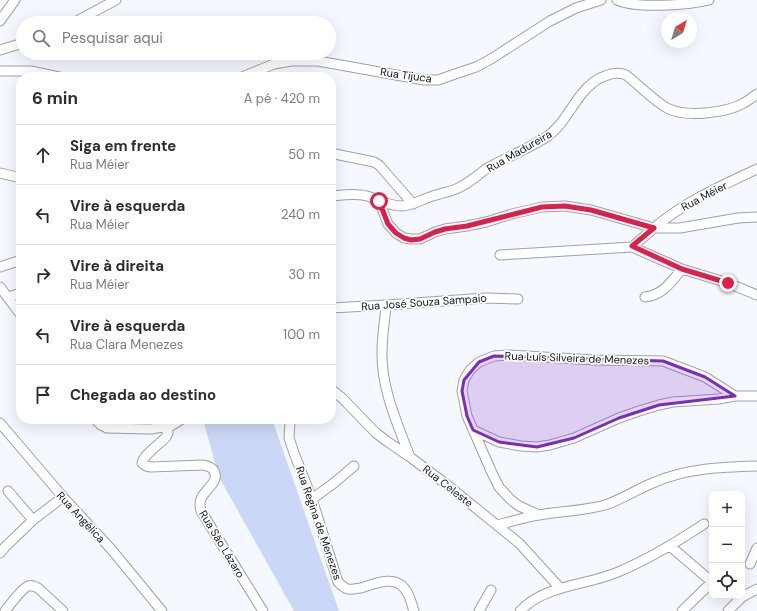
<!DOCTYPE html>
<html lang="pt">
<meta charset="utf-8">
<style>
:root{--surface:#fff;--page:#f2f2f3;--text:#2b2b33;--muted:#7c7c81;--line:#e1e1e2}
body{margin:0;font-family:"DM Sans",sans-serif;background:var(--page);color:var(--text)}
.controls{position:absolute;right:12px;bottom:12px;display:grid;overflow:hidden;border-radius:8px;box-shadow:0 4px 16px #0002}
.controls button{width:36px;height:36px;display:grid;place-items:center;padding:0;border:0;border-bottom:1px solid var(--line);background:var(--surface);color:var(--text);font:20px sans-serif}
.compass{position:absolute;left:661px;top:12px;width:36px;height:36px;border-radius:50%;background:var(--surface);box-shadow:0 4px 16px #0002;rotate:38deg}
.stop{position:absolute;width:12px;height:12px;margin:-9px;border:3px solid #e11d48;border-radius:50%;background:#fff}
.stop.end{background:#e11d48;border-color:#fff;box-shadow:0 1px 4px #0008}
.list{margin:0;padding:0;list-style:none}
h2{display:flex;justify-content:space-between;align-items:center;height:52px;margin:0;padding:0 16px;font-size:17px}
h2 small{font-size:13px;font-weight:400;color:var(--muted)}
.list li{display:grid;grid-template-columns:26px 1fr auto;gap:12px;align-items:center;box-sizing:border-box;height:60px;padding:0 16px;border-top:1px solid var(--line)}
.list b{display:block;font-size:15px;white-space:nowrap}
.list p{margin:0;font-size:13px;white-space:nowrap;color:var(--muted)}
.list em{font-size:13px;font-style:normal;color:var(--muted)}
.icon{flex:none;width:22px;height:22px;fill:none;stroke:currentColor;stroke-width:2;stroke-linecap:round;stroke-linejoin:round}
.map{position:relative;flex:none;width:757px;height:611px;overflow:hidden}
.search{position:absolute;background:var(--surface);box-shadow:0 4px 16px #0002;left:16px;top:16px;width:320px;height:44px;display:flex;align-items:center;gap:10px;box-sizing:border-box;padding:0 14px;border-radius:22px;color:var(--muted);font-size:15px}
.panel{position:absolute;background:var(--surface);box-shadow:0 4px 16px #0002;left:16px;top:72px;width:320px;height:352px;border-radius:16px}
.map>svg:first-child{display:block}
</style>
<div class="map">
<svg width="757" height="611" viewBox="0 0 757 611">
<rect width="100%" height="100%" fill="#f6f8ff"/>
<path fill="#cbd7f6" d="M203 419H272L339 611H294L219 477Z"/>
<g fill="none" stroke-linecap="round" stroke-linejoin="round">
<defs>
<path id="minor" d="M617 0C636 9 689 5 709 0
M0 21 15 0
M73 23 116 0
M0 50 23 43
M0 71H31L59 77
M242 77 274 64 291 61H318L424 80H438L458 73 476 67 491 59 550 21 576 8 601 0
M331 152 335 154 374 162 379 165 413 204
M0 173 21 178
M331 196C343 195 355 193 367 196 380 200 388 206 402 206 413 205 423 199 433 196 443 192 453 192 462 186 472 181 480 173 489 167 508 157 527 149 545 138 567 124 574 96 595 81 598 79 602 77 605 76 612 73 619 72 626 75 639 85 653 100 667 108 685 118 726 113 744 103 749 100 753 97 757 94
M379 201 388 224 396 233 404 238 411 239H420L435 232 445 229 467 226 486 222 512 214 542 207 565 206 591 210 654 228C684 202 721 186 757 169
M632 247 654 228H680L738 218 757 217
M500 255 632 247 682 269 728 283 757 295
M0 267 21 260
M0 287 21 315
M8 297 21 293
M645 297C663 295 671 282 682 269
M386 305C385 320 382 336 382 351 381 388 397 423 410 457
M331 308 386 305 486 298 518 299
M331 389 342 398 376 433 388 442 410 457 446 484 519 543 560 588
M95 419 101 425 107 428 151 429 162 427 166 429
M182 419 166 429 168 433 166 437C160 444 144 454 142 463L146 466 151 467 203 465C207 466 212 467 214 471 220 482 204 490 201 499 199 503 200 507 201 511L263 611
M291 419 290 422 289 438 294 453 312 499 338 582C341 585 344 588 348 589 352 590 357 588 361 588 374 584 394 575 404 588 410 594 411 603 414 611
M0 423 63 497 111 549 162 611
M113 428 119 419
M473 430 499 442 521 446 537 447 550 445 574 438 619 418 639 411 659 405 673 402 719 399 735 396H757
M8 491 33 520
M312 499 334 483 354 466
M539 515 519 506 510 499 499 487 492 473 467 416 462 391 464 380 470 370 479 362 494 356 509 355 595 360 663 361 705 377 735 396
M497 525C511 522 525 517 539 515 561 511 584 511 605 505 621 500 639 488 655 482 688 468 722 467 757 466
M670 546 712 582
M0 553 5 547 33 520 63 497
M750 564 757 548
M5 611C11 604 20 590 28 586 32 585 34 586 38 588L63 611
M479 611 491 590
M520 611C546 584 586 586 618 572 649 559 677 542 704 524
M682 611 712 582
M728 611 742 597 757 589"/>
</defs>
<use href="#minor" stroke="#9da1aa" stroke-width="11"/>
<use href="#minor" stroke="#fff" stroke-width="9"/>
</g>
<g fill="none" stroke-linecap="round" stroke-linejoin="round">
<path stroke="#e11d48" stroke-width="5" d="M379 201 388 224 396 233 404 238 411 240 420 239 435 232 445 229 467 226 542 207 565 206 591 210 654 228 632 246 682 269 728 283"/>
</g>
<path fill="#7b2cbf" fill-opacity="0.2" stroke="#7b2cbf" stroke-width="3" stroke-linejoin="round" d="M494 356 663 361 705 377 735 396 659 405 619 418 574 438 537 447 499 442 473 430 467 416 462 391 464 380 479 362Z"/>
<g text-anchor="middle" stroke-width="3.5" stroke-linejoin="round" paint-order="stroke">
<g font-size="11" fill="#101215" stroke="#fff">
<text transform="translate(406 75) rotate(8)" y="4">Rua Tijuca</text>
<text transform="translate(519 151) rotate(-30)" y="4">Rua Madureira</text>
<text transform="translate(704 196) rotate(-28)" y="4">Rua Méier</text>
<text transform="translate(424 302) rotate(-4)" y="4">Rua José Souza Sampaio</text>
<text transform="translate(577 358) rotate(2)" y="4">Rua Luís Silveira de Menezes</text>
<text transform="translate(448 486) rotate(38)" y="4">Rua Celeste</text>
<text transform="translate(81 517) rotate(47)" y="4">Rua Angélica</text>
<text transform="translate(319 523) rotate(71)" y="4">Rua Regina de Menezes</text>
<text transform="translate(222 544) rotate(59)" y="4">Rua São Lázaro</text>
</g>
</g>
</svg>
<div class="controls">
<button>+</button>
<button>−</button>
<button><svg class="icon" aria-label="locate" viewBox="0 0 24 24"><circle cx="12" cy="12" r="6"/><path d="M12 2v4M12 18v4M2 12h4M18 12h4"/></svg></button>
</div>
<svg class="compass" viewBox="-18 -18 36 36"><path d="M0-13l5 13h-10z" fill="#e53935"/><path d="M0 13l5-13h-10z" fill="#7c7c81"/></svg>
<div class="stop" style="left:379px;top:201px"></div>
<div class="stop end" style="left:728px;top:283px"></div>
<div class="search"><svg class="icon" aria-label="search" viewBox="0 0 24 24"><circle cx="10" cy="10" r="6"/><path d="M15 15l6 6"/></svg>Pesquisar aqui</div>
<section class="panel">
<h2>6 min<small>A pé · 420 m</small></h2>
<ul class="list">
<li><svg class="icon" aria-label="ahead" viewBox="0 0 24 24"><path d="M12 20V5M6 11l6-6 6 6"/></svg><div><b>Siga em frente</b><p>Rua Méier</p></div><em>50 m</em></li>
<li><svg class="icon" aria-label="left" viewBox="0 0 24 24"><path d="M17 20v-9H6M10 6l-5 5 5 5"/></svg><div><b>Vire à esquerda</b><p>Rua Méier</p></div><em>240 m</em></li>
<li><svg class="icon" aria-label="right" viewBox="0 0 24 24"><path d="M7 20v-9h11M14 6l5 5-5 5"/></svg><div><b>Vire à direita</b><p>Rua Méier</p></div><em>30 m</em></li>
<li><svg class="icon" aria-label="left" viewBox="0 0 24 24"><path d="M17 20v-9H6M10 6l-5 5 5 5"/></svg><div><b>Vire à esquerda</b><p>Rua Clara Menezes</p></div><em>100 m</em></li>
<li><svg class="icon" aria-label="arrive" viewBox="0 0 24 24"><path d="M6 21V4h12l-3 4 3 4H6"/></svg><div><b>Chegada ao destino</b></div></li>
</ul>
</section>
</div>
